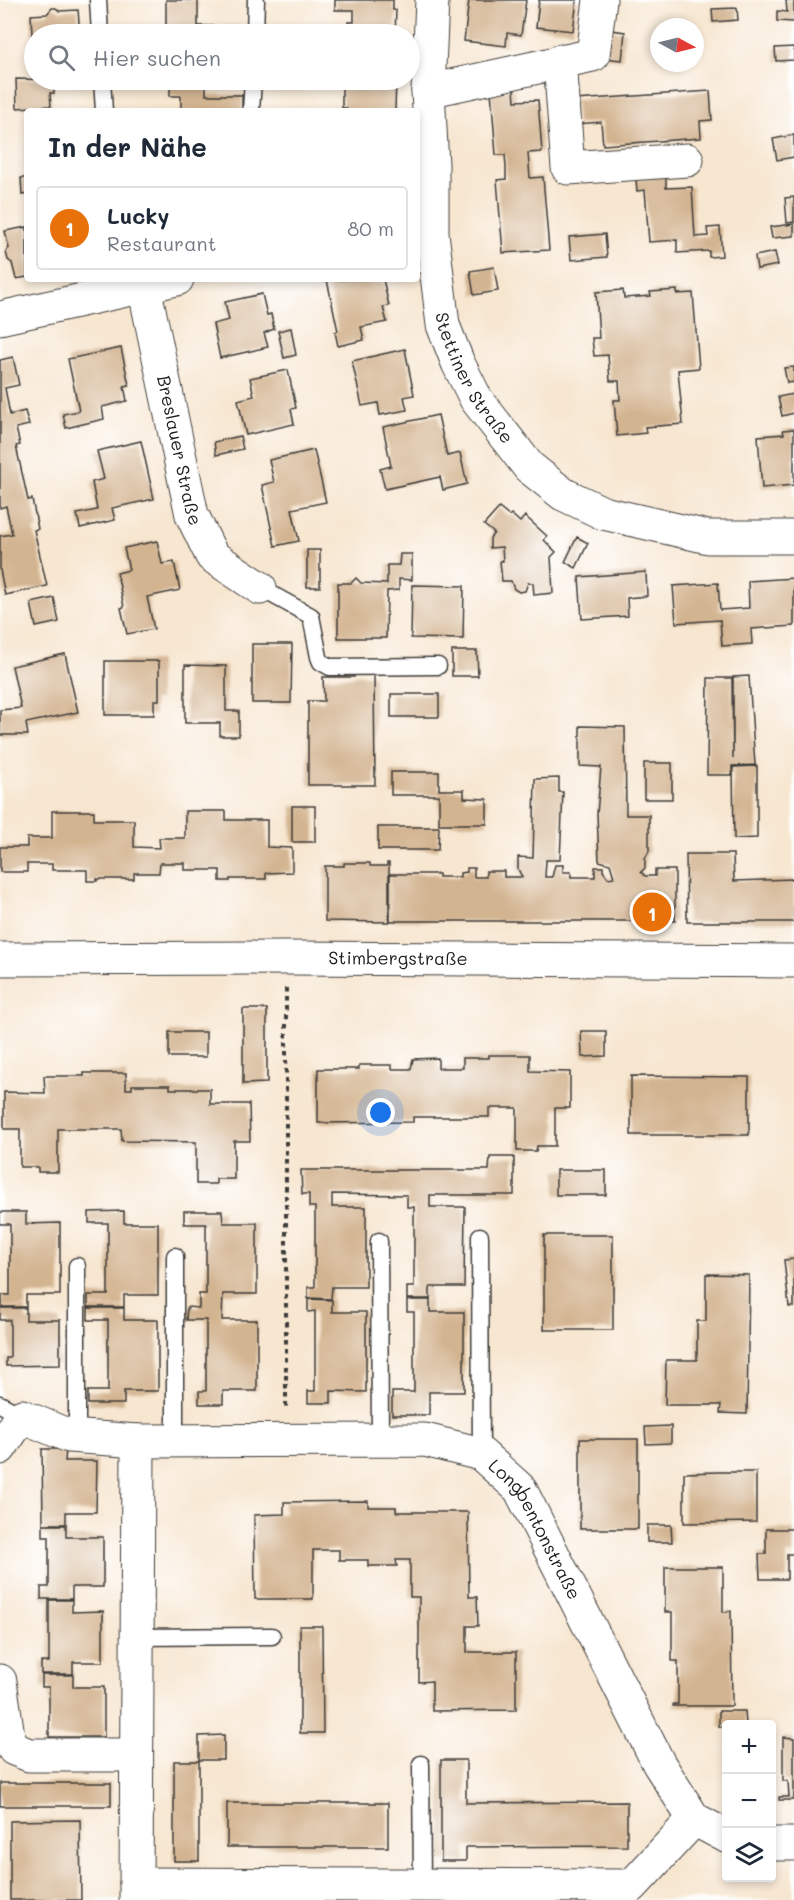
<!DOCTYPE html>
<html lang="de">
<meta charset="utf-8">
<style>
:root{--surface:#fff;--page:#f2f2f3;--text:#1f2937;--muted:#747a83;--line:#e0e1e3;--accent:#2563eb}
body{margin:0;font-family:Mali,sans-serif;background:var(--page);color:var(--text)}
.controls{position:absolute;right:18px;bottom:18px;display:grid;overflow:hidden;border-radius:6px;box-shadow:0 3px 9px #0003}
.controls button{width:54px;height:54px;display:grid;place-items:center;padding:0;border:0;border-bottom:2px solid var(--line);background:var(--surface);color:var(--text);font:30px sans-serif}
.compass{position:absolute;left:650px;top:18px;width:54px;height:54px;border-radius:50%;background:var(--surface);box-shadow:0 3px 9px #0003;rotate:97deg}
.you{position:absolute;left:381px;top:1113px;width:21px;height:21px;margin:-15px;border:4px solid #fff;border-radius:50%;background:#1a73e8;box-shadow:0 0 0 9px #1a73e833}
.badge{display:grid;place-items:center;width:39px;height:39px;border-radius:50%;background:var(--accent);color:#fff;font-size:20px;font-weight:700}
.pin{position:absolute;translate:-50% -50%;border:3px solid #fff;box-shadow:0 2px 6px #0006}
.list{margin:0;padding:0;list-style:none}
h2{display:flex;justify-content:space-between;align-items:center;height:78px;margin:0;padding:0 24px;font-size:26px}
h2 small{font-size:20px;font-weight:400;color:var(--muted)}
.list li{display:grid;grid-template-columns:39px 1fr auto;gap:18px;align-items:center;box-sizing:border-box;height:84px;margin:0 12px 12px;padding:0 12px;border:2px solid var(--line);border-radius:6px}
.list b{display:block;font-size:22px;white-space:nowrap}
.list p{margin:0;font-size:20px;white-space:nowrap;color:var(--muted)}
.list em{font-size:20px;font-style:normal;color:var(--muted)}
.icon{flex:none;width:33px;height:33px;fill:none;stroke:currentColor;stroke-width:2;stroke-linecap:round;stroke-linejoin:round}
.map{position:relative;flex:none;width:794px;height:1900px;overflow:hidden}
.search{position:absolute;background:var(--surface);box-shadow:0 3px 9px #0003;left:24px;top:24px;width:396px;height:66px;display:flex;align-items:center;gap:15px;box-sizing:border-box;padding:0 21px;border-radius:33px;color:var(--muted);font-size:22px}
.panel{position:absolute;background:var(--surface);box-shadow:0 3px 9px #0003;left:24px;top:108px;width:396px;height:174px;border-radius:6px}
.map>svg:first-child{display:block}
</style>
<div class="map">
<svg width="794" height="1900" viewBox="0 0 794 1900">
<rect width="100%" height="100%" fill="#fff"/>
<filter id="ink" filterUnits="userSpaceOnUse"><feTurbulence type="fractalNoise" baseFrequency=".0167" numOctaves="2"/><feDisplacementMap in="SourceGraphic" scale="12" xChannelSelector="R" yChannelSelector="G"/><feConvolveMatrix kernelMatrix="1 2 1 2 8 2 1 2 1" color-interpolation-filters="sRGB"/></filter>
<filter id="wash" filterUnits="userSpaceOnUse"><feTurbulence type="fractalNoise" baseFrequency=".008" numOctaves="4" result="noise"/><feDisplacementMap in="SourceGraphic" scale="24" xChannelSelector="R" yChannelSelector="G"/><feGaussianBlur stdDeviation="1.35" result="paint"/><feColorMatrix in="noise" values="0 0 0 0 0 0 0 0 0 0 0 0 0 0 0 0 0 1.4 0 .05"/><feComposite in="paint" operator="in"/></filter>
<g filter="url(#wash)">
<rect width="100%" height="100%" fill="#f7e6d0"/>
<g id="blocks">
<path fill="#d3b490" d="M166 0H198V26H243V34H179V27H166Z
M335 0H393V10H396L395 34H348V22H354V10H335Z
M469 0H526L521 35 507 33 506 46 464 41Z
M539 0H577L573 31 536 27Z
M786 0H794V22L777 21V11L787 12Z
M52 8H56L59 11 78 10 80 34H34V54H33L31 15 47 14Z
M737 8 738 20 713 22 712 9Z
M605 29 625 32 622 60 601 58Z
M794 47V60L776 61 775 48Z
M16 79 54 80V93H50L51 106 17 108Z
M181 80H206V95H242V111H181V96H170V83H181Z
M342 80H396L395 109 397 111H347V108H342Z
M514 89 515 101 538 100 542 152 528 153 529 165 530 178 543 177 549 250 503 253 497 180 506 179V167L505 155H496L491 91Z
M710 91 712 120 700 121 701 138 603 145 601 122 577 124 575 100Z
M794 135V157L777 160 773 139Z
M666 176V188L692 187 695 237 708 236 707 228 720 227 722 256 709 257V251L677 253V240L649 242 645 190 637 191 636 179Z
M21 178H27V194L22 195Z
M794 197V222L787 223 785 198Z
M794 224V236L772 238 770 227Z
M27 227V277L16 279 12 263 8 260 6 252 9 248 5 231Z
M605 234 607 257 571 260 569 237Z
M775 252 778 265 757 269 755 256Z
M494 267 498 291 474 295 470 271Z
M383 279 389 306 383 307 387 322 361 327 364 340 338 346 335 332 338 331 327 280Z
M623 290 624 298 651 296 650 292 677 290V294L693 293 699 368 678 370 683 424 645 427 646 433 617 436 614 400H620L619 381H610L608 355 594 356 592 338H599L596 292Z
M262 294 267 315 271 314 274 329 264 333 268 347 220 358 213 324 229 320 225 302Z
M291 328 296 355 284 358 278 331Z
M121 348 129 385 124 386 127 401 102 407 104 419 66 428 63 414 79 411 68 359Z
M405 349 414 395 404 397 407 410 380 415 378 403 362 406 352 361Z
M13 357 19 385 5 388 10 415 25 411 29 425 16 428 20 445 16 446 28 500 32 499 38 529 34 530 47 586 5 595 0 570V536L12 534 6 506 0 508V360Z
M794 367V382L787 383 784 368Z
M288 370 296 408 291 409 294 424 246 435 238 400 254 396 250 378Z
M794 394V413L782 416 778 397Z
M438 415 447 456 460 453 467 484 443 490 440 477 385 489 380 469 391 466 383 427Z
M794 429V485L762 488 758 436 784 434 783 430Z
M240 436 243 449 216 455 214 442Z
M141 441 154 499 112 508 115 520 80 528 77 514 97 510 92 482 104 479 97 451Z
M314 450 326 502 292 509 299 541 275 546 262 485 274 482 269 460Z
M499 508 509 516 511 514 520 522 525 516 547 536 544 540 556 552 551 557 553 593 534 595 533 583H528L525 591 519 592 514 589 511 581H502L500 561H503L502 547 490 548V538L494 533 484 525Z
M577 537 588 543 576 568 565 562Z
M157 541 162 564 174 562 180 590 147 597 154 629 127 634 121 608 124 607 117 573 129 570 124 548Z
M307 550H320V587H307Z
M400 554H412V580L399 579V590L387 591 386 638H338V583H351L356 578 361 583 387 584V565H399Z
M646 572 647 596 627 598 628 616 582 619 579 577Z
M794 578V626L751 629 752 644 722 646 720 620 676 623 673 586 718 583 720 610 749 608 748 581Z
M412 585 464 586 463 639 411 638Z
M54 598 59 622 36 627 31 603Z
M252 644H292L291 703H252Z
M452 651H477L478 676H452Z
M65 654 78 712 26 723 28 735H0V710L21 708 12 666Z
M105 661H159V700H154V715H105Z
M185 665 226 666V711H239V736H220V723H185Z
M354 675H374L375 785H308V701H324L323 677H354Z
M749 676 755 765 732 766V775H707L708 678H732L733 758V677Z
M391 694H439V717H391Z
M580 726 625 727 626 815H649V851L645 859V868L641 872 645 876H655V870H675V921H390V874H439V877H460V873L467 872V868H474V877H486V871H504V877H522L518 869V857L533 858 535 779 559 778V792H563L560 860H546L545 877H552L555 865H563V872H571V877H595V867H603V871L608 878 614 877 610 864 599 861 597 814 601 767 580 766Z
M644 763H672V799H644Z
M757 766V838L734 839 733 767Z
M391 772H439V790H464V798L487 799V824H439V795H391Z
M292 806H315V842H292Z
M52 811H94V820H134V847L160 848 159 838H185V811H226V820H267V847L292 848V872L266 873V879H230V881H220V870H185V863H160L159 873H134V879H97V881H87V870H52V864H27V872H0V847H27V838H52Z
M378 827H439L438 850H378Z
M686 854H733L734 881 794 879V922H687Z
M344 863H370V866H387V863H389V922L325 921V866H344Z
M243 1009H267V1083L243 1084Z
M581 1031H606V1056L582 1057Z
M169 1032H206V1057H169Z
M489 1055H530V1071L570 1072V1108H555V1146H537L536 1151H517V1108H489V1117H413V1122L318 1123V1069H359V1065H392V1069H411L413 1059 438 1058V1068H463V1058H489Z
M84 1073H126V1089H132V1085H170V1089H210V1104H249L250 1141H234V1179H216V1184H196V1142L122 1141 121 1129H58V1172H38V1167H20V1129H4V1092L45 1093 44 1076H84Z
M631 1076 749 1077V1135H631Z
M490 1157H514V1195H430V1207H465L464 1287H430V1299H407V1287H414V1207H407V1195L332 1194V1207H366V1287H332L331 1299 308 1298V1287H315V1207H309V1194H302L301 1170H489Z
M556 1170H606V1195H556Z
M124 1211V1223H158V1295H124V1307H88V1295H108V1223H89V1212Z
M184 1211H222L223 1223H257V1294H223L222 1320H257V1391H223V1404H199V1391H206V1320H186L187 1307 199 1308V1294H206V1224H184Z
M0 1212H26V1224L60 1223V1295H26V1307H2V1295H10V1224H0Z
M544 1235H613V1330H544Z
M794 1259V1307H789L784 1260Z
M706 1274 749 1275 747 1414 720 1413 721 1405H665L666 1360H697V1321H706Z
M308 1299 332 1300V1312H366V1392L331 1391V1403H308V1391H315V1311L308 1312Z
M407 1300H430V1312H464V1392H429V1415H392V1392H414V1312H407Z
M0 1308H26V1320H60V1365L6 1366V1358H10V1320H0Z
M88 1308H124V1320H158V1391H124V1404H88V1391H108V1320H88Z
M671 1426V1443L646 1444 645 1427Z
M580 1439H638V1529H580Z
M42 1449H66L65 1461H97L96 1512H66V1524H43Z
M719 1472H756V1522L684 1523V1473Z
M368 1501V1507H396V1512H468L469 1597H477L478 1626H467V1652H516V1710L432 1711V1681L419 1682V1597H410V1560H396L397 1566H368V1560H339V1550H313V1599H255L254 1515 284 1514V1502Z
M43 1525H66V1537H103V1587H72V1599H41V1587H49V1537H43Z
M647 1525H671L672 1542H647Z
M766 1529H794V1554H787V1579H760L759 1554H766Z
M665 1567H723V1612L731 1611 732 1706H673V1704H678V1661H672V1612H665Z
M49 1600H72V1612L103 1611V1662H73V1674H41V1662H49Z
M300 1626H322L323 1733H300Z
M42 1675H73V1687H104V1737H49V1687H42Z
M719 1711H745L746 1724H726V1727H719Z
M224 1735V1760H199V1736Z
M783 1737 794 1738V1800H779V1797H789L788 1781H783Z
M441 1760H466V1803L627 1802V1846L466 1847V1861H441Z
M174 1761H199V1861H174Z
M0 1783H111V1806H0Z
M227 1803H388V1847H227Z
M80 1820 81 1900H10V1821Z"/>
</g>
</g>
<g filter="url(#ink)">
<use href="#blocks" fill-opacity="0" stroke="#3d3a37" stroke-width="1.5"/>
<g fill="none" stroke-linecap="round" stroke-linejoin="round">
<defs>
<path id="service" d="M98 0 100 34
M255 34 256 0
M102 80 104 111
M251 111 253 80
M260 588 311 616 319 657 321 662 330 667 438 666
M480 1236 481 1454
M379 1241 380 1440
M175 1256V1440
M77 1266V1437
M0 1404 22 1416
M136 1637 272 1636
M421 1764 422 1885"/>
<g id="minor">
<path id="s1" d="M432 0 428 91 432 165V233L443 325 458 363 476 399 529 467 563 494 603 513 708 537H794"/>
<path d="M560 61 568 168 687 160"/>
<path d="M428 91 593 55 600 0"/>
<path id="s2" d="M144 286 192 515 212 556 260 588"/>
<path d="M0 318 177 279"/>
<path id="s3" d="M0 959 286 958 794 961"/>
<path d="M0 1448 22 1416 69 1436 138 1441"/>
<path d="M0 1681 8 1736 14 1749 29 1755H136"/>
<path d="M772 1844H794"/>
<path d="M136 1884 632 1886 694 1819"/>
<path id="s4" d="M136 1900 138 1441 425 1440 481 1454 520 1489 659 1764 694 1819 726 1836"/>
</g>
</defs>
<use href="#service" stroke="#3d3a37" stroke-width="19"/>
<use href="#minor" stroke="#3d3a37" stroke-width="35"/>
<path stroke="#3d3a37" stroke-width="4" stroke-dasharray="4.5 4.5" stroke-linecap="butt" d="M286 988V1410"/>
<use href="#service" stroke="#fff" stroke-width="16"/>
<use href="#minor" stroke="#fff" stroke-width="33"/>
</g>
</g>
<g text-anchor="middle" stroke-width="4.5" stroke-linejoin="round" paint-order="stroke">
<g font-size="18" fill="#1c1c1c" stroke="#fff">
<text dy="6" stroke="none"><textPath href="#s1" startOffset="387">Stettiner Straße</textPath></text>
<text dy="6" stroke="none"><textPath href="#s2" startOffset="168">Breslauer Straße</textPath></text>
<text dy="6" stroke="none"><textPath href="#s3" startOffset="398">Stimbergstraße</textPath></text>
<text dy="6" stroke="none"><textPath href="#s4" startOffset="898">Longbentonstraße</textPath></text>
</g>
</g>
</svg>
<div class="controls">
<button>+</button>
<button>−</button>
<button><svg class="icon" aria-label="layers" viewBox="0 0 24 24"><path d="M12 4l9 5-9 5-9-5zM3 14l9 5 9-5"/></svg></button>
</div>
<svg class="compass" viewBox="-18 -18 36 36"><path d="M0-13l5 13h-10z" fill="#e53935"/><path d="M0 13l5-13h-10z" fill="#747a83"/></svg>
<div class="you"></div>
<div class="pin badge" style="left:652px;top:912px;background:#e8710a">1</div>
<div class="search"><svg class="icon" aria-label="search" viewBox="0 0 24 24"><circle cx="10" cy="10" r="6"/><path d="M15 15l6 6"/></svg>Hier suchen</div>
<section class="panel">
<h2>In der Nähe<small></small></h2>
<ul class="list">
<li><span class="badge" style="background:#e8710a">1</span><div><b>Lucky</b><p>Restaurant</p></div><em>80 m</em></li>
</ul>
</section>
</div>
